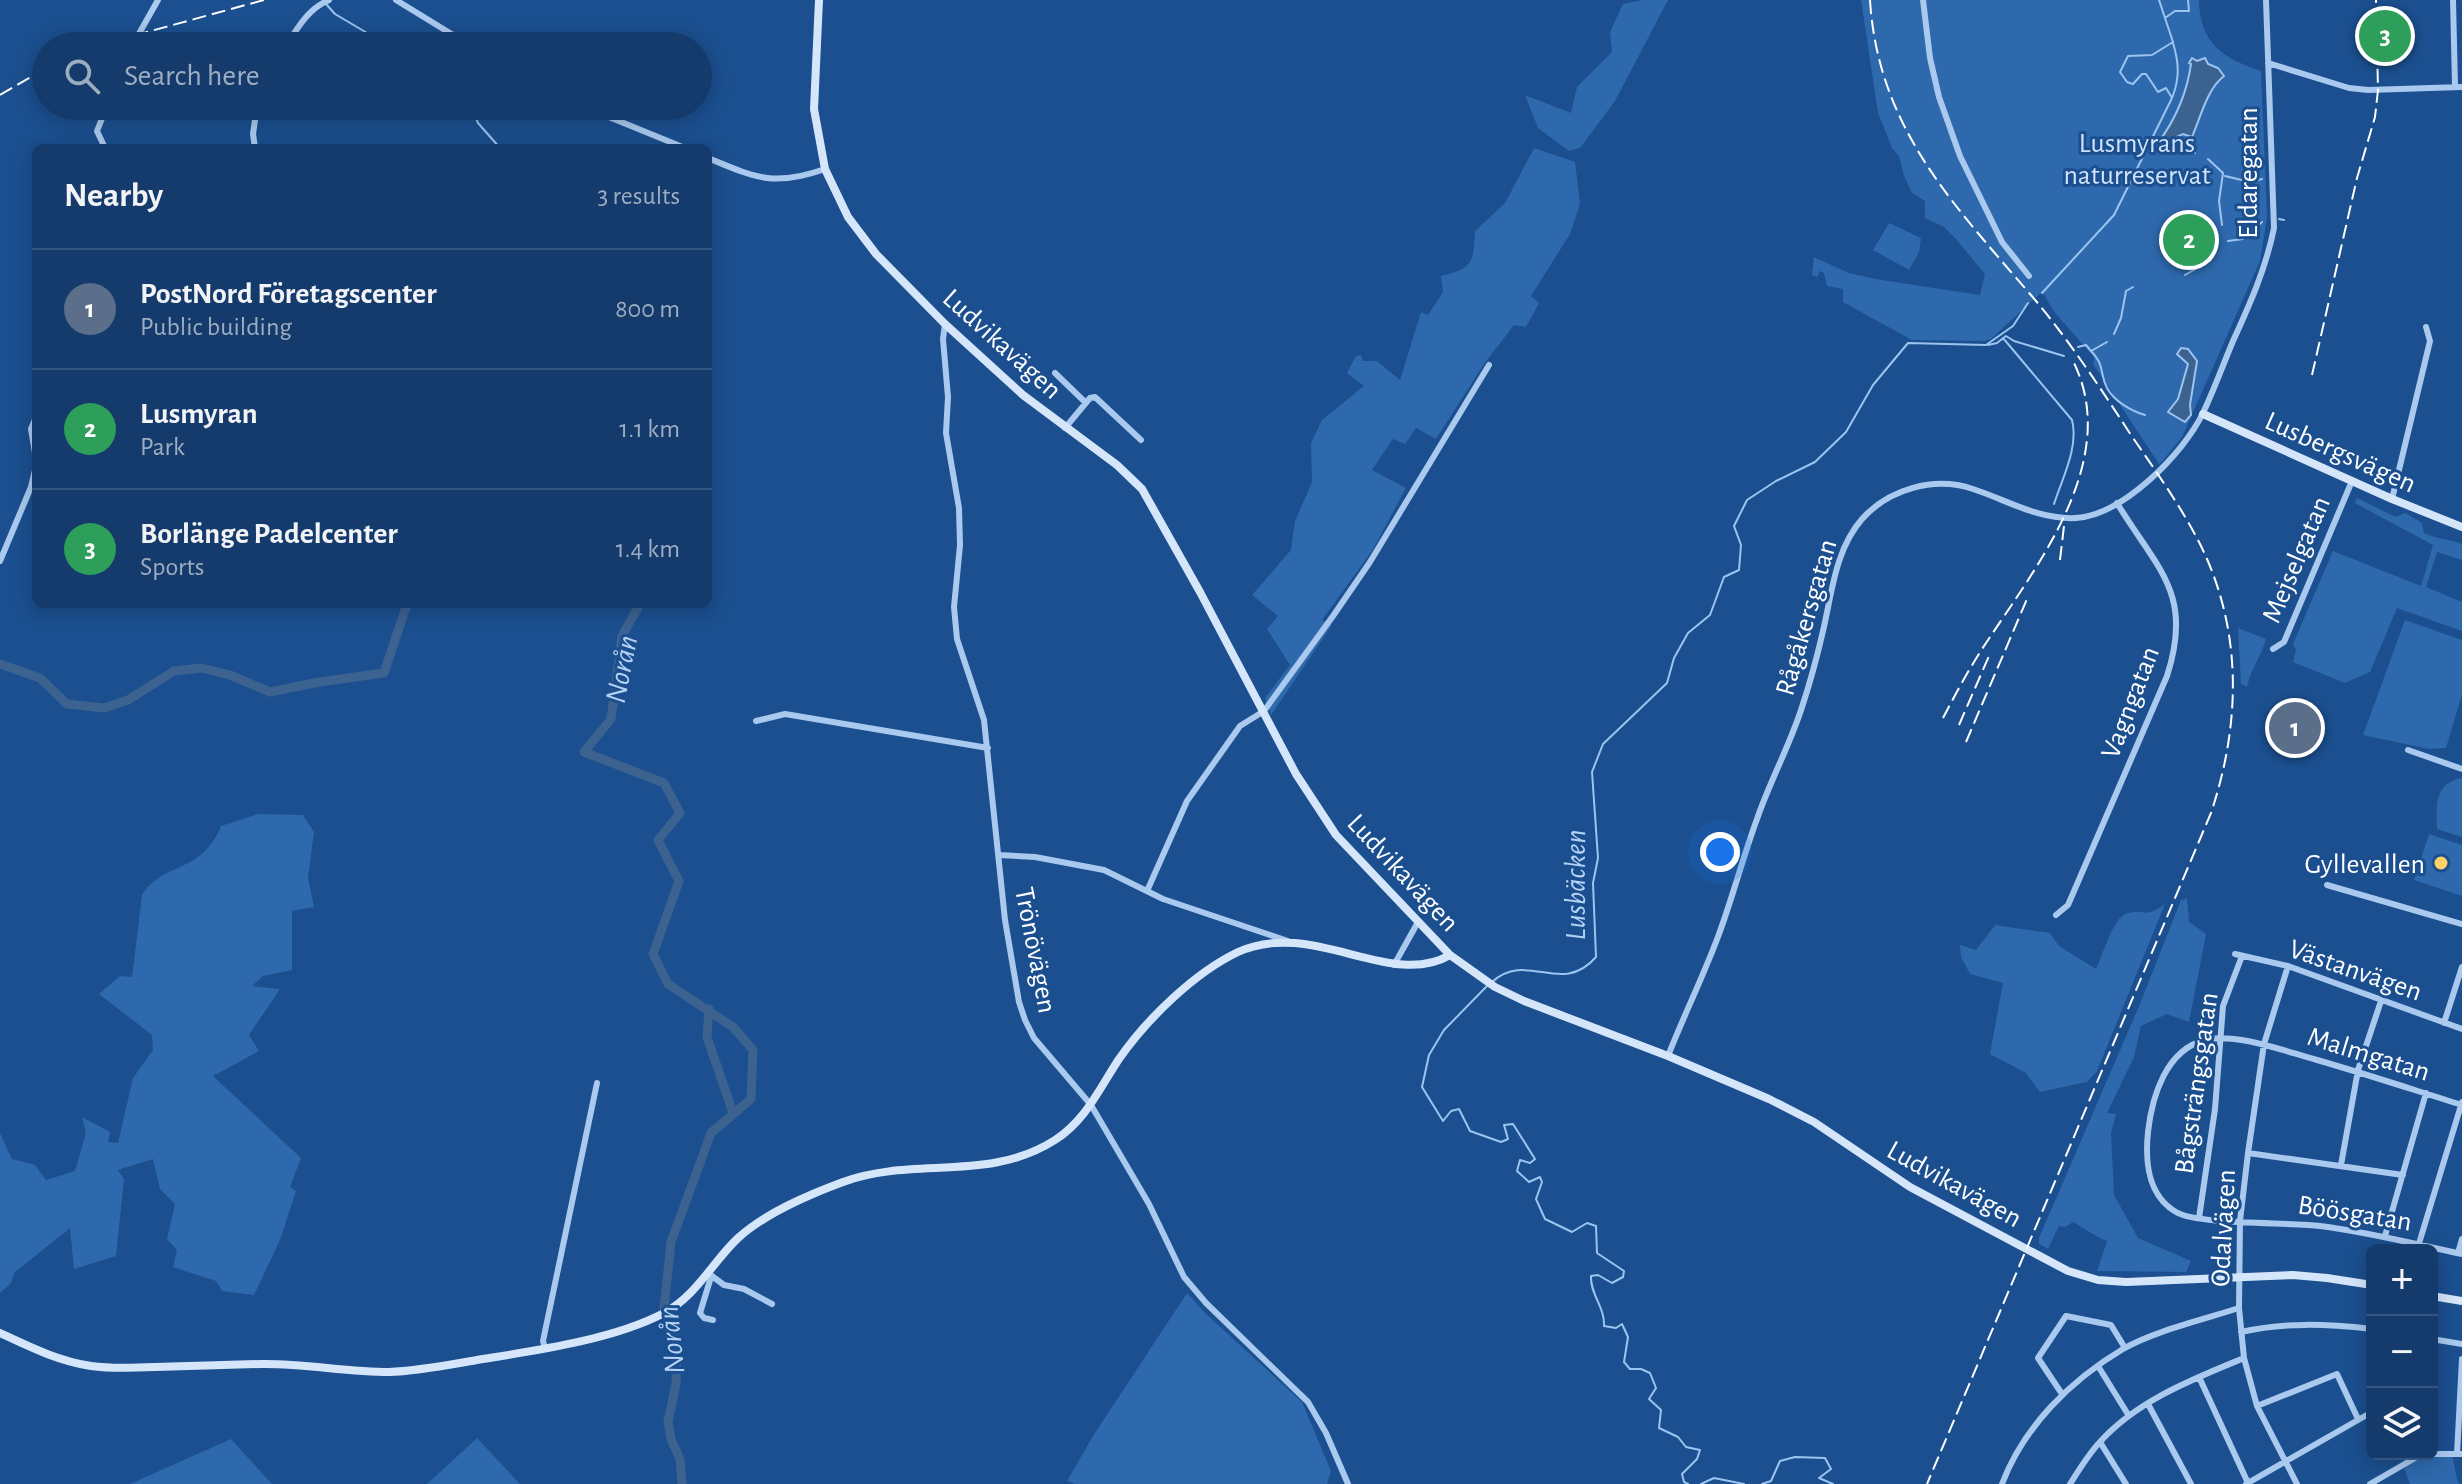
<!DOCTYPE html>
<meta charset="utf-8">
<style>
:root{--surface:#143b6b;--page:#214673;--text:#f1f3f6;--muted:#9dadc1;--line:#33557e;--accent:#d6ab8b}
body{margin:0;font-family:"Alegreya Sans",sans-serif;background:var(--page);color:var(--text)}
.controls{position:absolute;right:24px;bottom:24px;display:grid;overflow:hidden;border-radius:12px;box-shadow:0 4px 20px #0003}
.controls button{width:72px;height:72px;display:grid;place-items:center;padding:0;border:0;border-bottom:2px solid var(--line);background:var(--surface);color:var(--text);font:40px sans-serif}
.you{position:absolute;left:1720px;top:852px;width:28px;height:28px;margin:-20px;border:6px solid #fff;border-radius:50%;background:#1a73e8;box-shadow:0 0 0 12px #1a73e833}
.badge{display:grid;place-items:center;width:52px;height:52px;border-radius:50%;background:var(--accent);color:#fff;font-size:26px;font-weight:700}
.pin{position:absolute;translate:-50% -50%;border:4px solid #fff;box-shadow:0 2px 8px #0006}
.list{margin:0;padding:0;list-style:none}
h2{display:flex;justify-content:space-between;align-items:center;height:104px;margin:0;padding:0 32px;font-size:34px}
h2 small{font-size:26px;font-weight:400;color:var(--muted)}
.list li{display:grid;grid-template-columns:52px 1fr auto;gap:24px;align-items:center;box-sizing:border-box;height:120px;padding:0 32px;border-top:2px solid var(--line)}
.list b{display:block;font-size:30px;white-space:nowrap}
.list p{margin:0;font-size:26px;white-space:nowrap;color:var(--muted)}
.list em{font-size:26px;font-style:normal;color:var(--muted)}
.icon{flex:none;width:44px;height:44px;fill:none;stroke:currentColor;stroke-width:2;stroke-linecap:round;stroke-linejoin:round}
.map{position:relative;flex:none;width:2462px;height:1484px;overflow:hidden}
.search{position:absolute;background:var(--surface);box-shadow:0 4px 20px #0003;left:32px;top:32px;width:680px;height:88px;display:flex;align-items:center;gap:20px;box-sizing:border-box;padding:0 28px;border-radius:44px;color:var(--muted);font-size:30px}
.panel{position:absolute;background:var(--surface);box-shadow:0 4px 20px #0003;left:32px;top:144px;width:680px;height:464px;border-radius:12px}
.map>svg:first-child{display:block}
</style>
<div class="map">
<svg width="2462" height="1484" viewBox="0 0 2462 1484">
<rect width="100%" height="100%" fill="#1b4f8f"/>
<path fill="#2e69ad" d="M1642 0H1668L1615 101 1580 148 1569 151 1538 128 1525 95 1571 113 1577 87 1612 52 1610 32 1623 4Z
M1861 0H2199C2200 43 2222 58 2261 71L2267 218 2260 261 2182 437 2161 463 2159 464 2093 364 2094 357 2056 314 2042 292 1991 339 1985 341 1912 340 1843 302V289L1827 286 1824 273 1820 271 1817 277 1812 275 1814 257 1849 273 1875 279 1980 295 1985 274 1955 238 1944 227 1925 218V201L1912 193 1904 176 1899 156 1892 148 1878 113Z
M1534 148 1575 162 1580 204 1570 234 1531 296 1539 303 1526 327 1514 325 1484 364 1436 439 1416 428 1405 444 1393 439 1372 470 1406 488 1372 551 1322 620 1332 625 1271 715 1265 698 1290 665 1267 629 1278 616 1252 595 1291 550 1295 521 1312 482 1311 443 1322 420 1364 386 1347 373 1356 356 1361 355 1363 361H1377L1400 380 1421 312 1428 315 1443 292 1441 276C1474 268 1473 263 1475 231L1505 203Z
M1889 223 1921 238 1919 252 1909 270 1873 250Z
M2357 498 2396 517 2405 513 2422 523 2424 533C2436 539 2449 539 2462 544V560L2437 552 2426 587 2462 602V631L2397 608 2370 672 2345 683 2293 662 2296 650 2293 644 2333 551 2421 586 2433 545 2355 503Z
M2405 620 2462 640V694L2446 748 2429 749 2363 735Z
M2238 628 2266 639C2261 656 2251 669 2247 687L2241 684Z
M2462 778V837L2437 829C2436 806 2434 783 2462 778Z
M258 814 303 815 314 832 308 878 314 907 292 911V970L263 976 252 986 280 989 249 1035 259 1051 213 1076 301 1158 290 1187 296 1191 280 1240 254 1295 222 1291 216 1281 173 1267 177 1250 167 1239 175 1204 160 1189 153 1159 118 1170 124 1179 116 1256 74 1269 70 1228 14 1273 11 1283 0 1293V1133L12 1159 35 1165 46 1180 75 1171 86 1133 82 1117 110 1132 108 1142 118 1143 133 1078 153 1050 152 1035 99 994 120 976 132 977 142 895C163 861 201 875 221 826Z
M2429 834 2462 845V896L2414 880Z
M2187 899 2189 922 2206 934 2189 1022 2167 1014 2141 1026 2134 1057 2107 1113 2116 1114 2111 1133 2114 1195 2138 1238 2191 1261 2186 1272 2097 1271 2107 1241C2094 1236 2084 1228 2073 1222L2065 1227 2059 1226 2048 1249 2039 1244V1238L2140 1004 2181 900Z
M2165 904 2097 1071 2087 1082 2040 1092 2026 1073 1990 1054 2003 983 1970 974 1961 957 1960 945 1976 950 1995 925 2050 933 2059 946 2096 969C2103 955 2113 916 2128 913 2148 909 2143 919 2165 904Z
M1187 1293 1205 1313 1302 1402 1331 1471 1327 1484H1075L1067 1481 1093 1436Z
M477 1438 520 1484H427Z
M231 1439 272 1484H130Z
M2424 1455H2452L2458 1483 2462 1484H2410L2404 1468Z"/>
<path fill="#3c6290" stroke="#9cc4f0" stroke-width="2" d="M2192 58 2197 61 2205 58 2208 64 2218 68 2224 76C2207 89 2201 116 2192 137L2183 134 2172 139 2169 144 2158 143C2175 120 2187 93 2191 64L2189 63Z
M2181 348 2188 349 2197 361 2190 405 2191 415 2185 422 2168 412 2178 399 2188 364 2177 354Z"/>
<g fill="none" stroke-linecap="round" stroke-linejoin="round">
<path stroke="#9cc4f0" stroke-width="2" d="M2159 0 2165 18
M326 4 335 14 389 46
M2172 98C2180 78 2179 63 2173 43
M471 106 478 123 500 148
M2192 137 2195 153
M2208 159 2223 173 2219 201 2222 225
M2225 176 2250 182 2262 179
M2279 219 2284 220
M2228 241 2243 239 2262 222
M2185 275 2211 260
M2042 293 2114 215 2172 98 2166 88 2158 92 2146 74H2142L2133 84 2127 82 2120 72 2128 56 2152 55 2173 42 2165 18 2175 11H2189L2188 0
M2114 334 2121 318 2126 291 2133 287
M2003 338 2072 420C2079 447 2062 479 2054 504
M1988 345 1997 343 2006 336 2014 341 2064 356
M2078 347 2086 345 2091 351 2107 342
M2091 351C2106 367 2099 373 2107 388 2114 401 2131 411 2145 415
M1492 982C1528 950 1561 997 1596 957L1593 883 1598 858 1592 772 1603 744 1667 683 1674 658 1688 633 1710 615 1724 577 1739 570 1741 545 1734 526 1747 500 1776 481 1815 462 1846 432 1873 385 1908 343 1986 345 2013 326 2028 303
M1487 986 1444 1030 1429 1055 1422 1087 1443 1121 1451 1111 1459 1109 1470 1131 1501 1142 1508 1139 1504 1125 1513 1124 1535 1159 1530 1163 1520 1160 1517 1171 1529 1182 1540 1177 1542 1182 1536 1199 1545 1219 1572 1232 1587 1223 1596 1226 1597 1253 1624 1271 1623 1277 1612 1283 1598 1275 1591 1276C1590 1294 1605 1307 1604 1326L1616 1328 1622 1324 1628 1337 1624 1362 1630 1369H1641L1650 1373 1656 1388 1649 1399 1661 1410 1659 1428 1678 1437 1686 1447 1700 1450 1697 1459 1682 1474 1684 1482 1688 1484
M1701 1484 1714 1478 1744 1484
M1762 1484 1771 1481 1780 1461 1795 1457 1825 1458 1831 1469 1819 1478 1833 1484"/>
<path stroke="#3c6290" stroke-width="9" d="M640 604 622 636 611 719 584 752 664 783 680 813 658 840 679 881 653 954 668 984 733 1027 753 1050 751 1099 711 1133 671 1242 664 1308 677 1347 676 1384 668 1422 671 1439 680 1459 682 1484
M0 664 40 678 67 704 104 708 128 700 174 671 201 668 230 675 270 692 319 682 384 673 407 604
M709 1009 707 1037 733 1113"/>
<path stroke="#a9c9ee" stroke-width="6" d="M396 0 471 46
M1923 0 1930 58 1939 97 1960 156 2002 242 2029 276
M2453 0 2455 86
M132 46 158 0
M286 46C298 27 308 9 329 0
M2268 63 2349 88 2368 90 2462 87
M582 106 685 148
M105 148 97 131 107 106
M255 148 253 134 257 106
M708 158C756 178 774 187 825 169
M945 324 943 339 948 397 946 433 959 508 960 545 954 607 957 639 984 720 1005 920 1019 1002 1025 1020 1034 1038 1091 1105 1149 1204 1184 1277 1206 1303 1308 1402 1326 1433 1348 1484
M1055 373 1086 403
M36 417 31 429 36 459
M1065 428 1090 398 1095 397 1141 440
M2392 499 2430 341 2426 327
M0 561 31 487 36 466
M2273 649 2284 642 2352 481
M756 721 785 714 988 748
M2408 750 2462 769
M999 855 1035 857 1104 870 1163 899 1288 941
M2327 885 2462 924
M1147 891 1187 801 1240 726 1264 711 1333 616 1370 562 1489 365
M2056 915 2068 905 2167 676C2194 593 2157 569 2117 503
M2235 954 2288 966 2462 1029
M1394 965 1418 922
M2288 966 2264 1044 2248 1153 2240 1221 2239 1308 2244 1358 2257 1406 2297 1484
M2444 1023 2462 967
M1668 1056C1684 1015 1704 975 1719 934 1733 896 1743 857 1757 819 1770 781 1790 745 1802 707 1810 683 1817 657 1823 631 1832 593 1835 550 1862 519 1889 489 1934 476 1973 489 2007 500 2038 520 2076 518 2123 515 2183 454 2203 413 2214 390 2223 365 2233 341 2250 304 2266 268 2274 228L2266 0
M2462 1105C2414 1090 2366 1074 2317 1060 2287 1052 2236 1032 2205 1040 2166 1050 2152 1096 2148 1132 2145 1161 2147 1195 2176 1212 2197 1225 2289 1222 2320 1226 2368 1232 2415 1244 2462 1254
M2248 1153 2403 1175
M2341 1165 2358 1070 2381 1001
M2199 1218 2215 1109 2223 1006 2242 956
M2385 1236 2426 1093
M2417 1250 2462 1102
M2458 1253 2462 1239
M708 1273 724 1285 744 1289 772 1304
M711 1277 700 1313 704 1318 713 1320
M2241 1332C2285 1322 2327 1324 2372 1329
M2432 1339 2462 1344
M545 1348 543 1341 597 1083
M2098 1366 2129 1416
M2199 1377 2248 1483
M2062 1394 2038 1358 2066 1316 2111 1325 2125 1348
M2148 1404 2191 1484
M2257 1406 2337 1374 2358 1419
M2100 1442 2126 1484
M2432 1454H2462
M2457 1454 2462 1359
M2002 1484C2024 1426 2071 1380 2123 1349 2154 1331 2205 1319 2239 1308
M2070 1484C2079 1470 2088 1455 2099 1443 2136 1401 2193 1379 2244 1358
M2246 1484 2372 1412
M2370 1484 2422 1454"/>
<path stroke="#d6e6fa" stroke-width="8" d="M819 0 814 109 825 169 848 217 876 254 945 324 1023 395 1117 465 1142 489 1200 592 1296 774 1336 835 1450 955 1495 987 1524 1001 1668 1056 1769 1099 1814 1122 1910 1187 2068 1271 2098 1280 2126 1282 2293 1275 2327 1278 2372 1285
M2203 414 2392 499 2462 527
M2432 1296 2462 1301
M0 1333C30 1347 58 1361 91 1366 112 1369 133 1368 155 1367 190 1366 225 1365 260 1364 303 1363 345 1372 389 1372 418 1371 448 1365 477 1360 533 1351 613 1340 664 1313 696 1296 712 1263 737 1239 765 1213 808 1195 843 1182 913 1156 988 1183 1055 1140 1086 1120 1099 1089 1119 1059 1147 1019 1194 973 1238 952 1312 918 1391 990 1450 955"/>
<path stroke="#fff" stroke-width="2" stroke-dasharray="14 6" stroke-linecap="butt" d="M1870 0C1878 130 1957 208 2036 301 2071 343 2101 389 2131 435 2155 470 2180 505 2199 542 2243 629 2241 723 2211 813L1927 1484
M96 46 264 0
M0 95 46 68
M2312 375 2357 178 2375 117 2378 90 2376 0
M2060 560 2064 526
M1943 718C1956 693 1970 667 1986 643 2037 566 2121 460 2074 363
M1959 725 1989 656
M1966 742 2027 599"/>
</g>
<circle fill="#ffd166" stroke="#1b4f8f" stroke-width="3" cx="2441" cy="863" r="8"/>
<g text-anchor="middle" stroke-width="6" stroke-linejoin="round" paint-order="stroke">
<g font-size="28" fill="#cfe3fa" stroke="#1b4f8f">
<text x="2137" y="152">Lusmyrans<tspan x="2137" dy="32">naturreservat</tspan></text>
</g>
<g font-size="28" fill="#fff" stroke="#1b4f8f">
<text transform="translate(2247 173) rotate(-90)" y="10">Eldaregatan</text>
<text transform="translate(1003 343) rotate(42)" y="10">Ludvikavägen</text>
<text transform="translate(2341 451) rotate(24)" y="10">Lusbergsvägen</text>
<text transform="translate(2295 559) rotate(-67)" y="10">Mejselgatan</text>
<text transform="translate(1805 617) rotate(-74)" y="10">Rågåkersgatan</text>
<text transform="translate(2129 702) rotate(-69)" y="10">Vagngatan</text>
<text transform="translate(1404 872) rotate(47)" y="10">Ludvikavägen</text>
<text transform="translate(1037 950) rotate(79)" y="10">Trönövägen</text>
<text transform="translate(2356 969) rotate(19)" y="10">Västanvägen</text>
<text transform="translate(2369 1053) rotate(17)" y="10">Malmgatan</text>
<text transform="translate(2195 1083) rotate(-82)" y="10">Bågsträngsgatan</text>
<text transform="translate(1955 1183) rotate(29)" y="10">Ludvikavägen</text>
<text transform="translate(2355 1212) rotate(9)" y="10">Böösgatan</text>
<text transform="translate(2222 1228) rotate(-87)" y="10">Odalvägen</text>
</g>
<g font-size="28" fill="#fff" stroke="#1b4f8f" text-anchor="end">
<text x="2425" y="873">Gyllevallen</text>
</g>
<g font-size="30" font-style="italic" fill="#b5d3f5" stroke="#1b4f8f">
<text transform="translate(621 669) rotate(-79)" y="10">Norån</text>
<text transform="translate(1575 885) rotate(-90)" y="10">Lusbäcken</text>
<text transform="translate(671 1340) rotate(-96)" y="10">Norån</text>
</g>
</g>
</svg>
<div class="controls">
<button>+</button>
<button>−</button>
<button><svg class="icon" aria-label="layers" viewBox="0 0 24 24"><path d="M12 4l9 5-9 5-9-5zM3 14l9 5 9-5"/></svg></button>
</div>
<div class="you"></div>
<div class="pin badge" style="left:2295px;top:728px;background:#5c6f8a">1</div>
<div class="pin badge" style="left:2189px;top:240px;background:#2e9e5b">2</div>
<div class="pin badge" style="left:2385px;top:36px;background:#2e9e5b">3</div>
<div class="search"><svg class="icon" aria-label="search" viewBox="0 0 24 24"><circle cx="10" cy="10" r="6"/><path d="M15 15l6 6"/></svg>Search here</div>
<section class="panel">
<h2>Nearby<small>3 results</small></h2>
<ul class="list">
<li><span class="badge" style="background:#5c6f8a">1</span><div><b>PostNord Företagscenter</b><p>Public building</p></div><em>800 m</em></li>
<li><span class="badge" style="background:#2e9e5b">2</span><div><b>Lusmyran</b><p>Park</p></div><em>1.1 km</em></li>
<li><span class="badge" style="background:#2e9e5b">3</span><div><b>Borlänge Padelcenter</b><p>Sports</p></div><em>1.4 km</em></li>
</ul>
</section>
</div>
